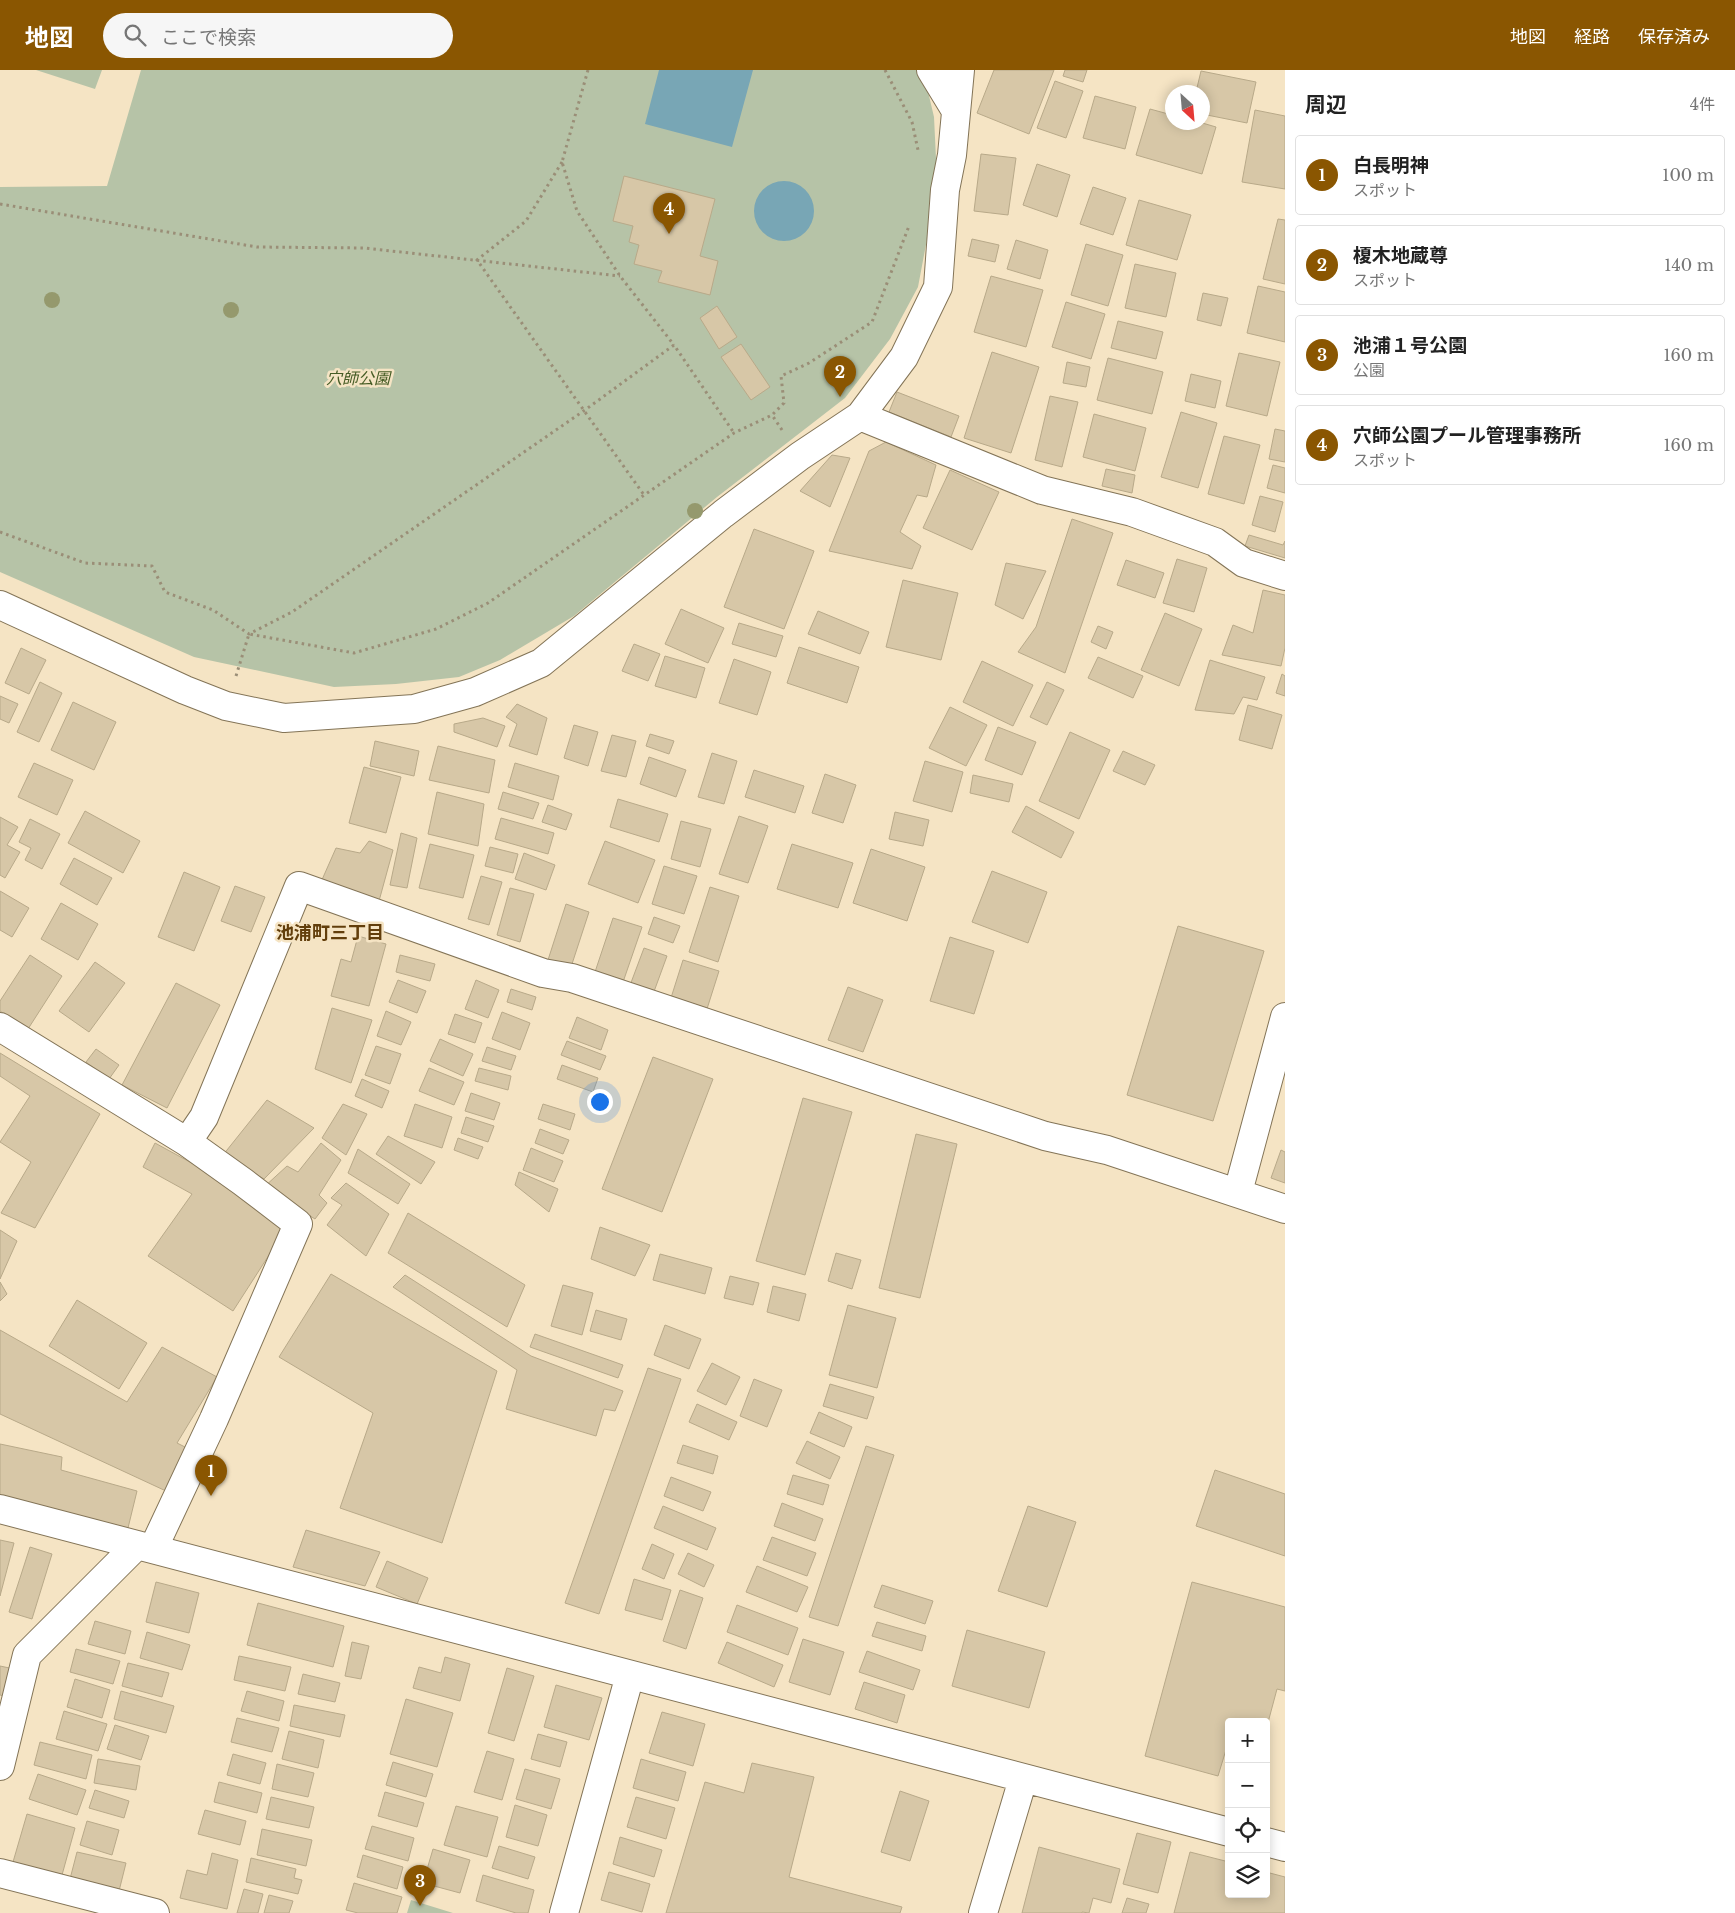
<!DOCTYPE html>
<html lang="ja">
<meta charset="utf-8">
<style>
:root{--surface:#fff;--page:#f6f6f6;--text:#222;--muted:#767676;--line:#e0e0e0;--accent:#8a5601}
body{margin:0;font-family:"Libre Baskerville","Noto Sans JP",serif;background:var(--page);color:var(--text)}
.controls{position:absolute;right:15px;bottom:15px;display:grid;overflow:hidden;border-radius:5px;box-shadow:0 2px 12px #0003}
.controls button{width:45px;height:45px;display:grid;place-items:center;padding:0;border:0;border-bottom:1px solid var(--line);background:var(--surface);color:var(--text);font:25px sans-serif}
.compass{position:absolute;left:1165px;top:15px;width:45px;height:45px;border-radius:50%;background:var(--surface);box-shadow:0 2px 12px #0003;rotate:154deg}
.you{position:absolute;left:599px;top:1031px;width:18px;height:18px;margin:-12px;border:4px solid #fff;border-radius:50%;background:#1a73e8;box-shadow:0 0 0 8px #1a73e833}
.badge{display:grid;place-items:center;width:32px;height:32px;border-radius:50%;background:var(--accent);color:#fff;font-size:16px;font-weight:700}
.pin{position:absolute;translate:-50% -41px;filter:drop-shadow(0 1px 2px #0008)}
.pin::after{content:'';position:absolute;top:26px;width:18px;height:15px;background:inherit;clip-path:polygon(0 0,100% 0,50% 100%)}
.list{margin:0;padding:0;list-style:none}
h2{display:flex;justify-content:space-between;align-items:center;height:65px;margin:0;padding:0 20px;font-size:21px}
h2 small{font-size:16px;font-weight:400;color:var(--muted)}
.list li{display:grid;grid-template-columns:32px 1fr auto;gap:15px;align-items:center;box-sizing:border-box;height:80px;margin:0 10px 10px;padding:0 10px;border:1px solid var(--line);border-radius:5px}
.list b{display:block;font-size:19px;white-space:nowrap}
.list p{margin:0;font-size:16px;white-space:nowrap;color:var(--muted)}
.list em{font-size:16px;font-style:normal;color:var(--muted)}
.icon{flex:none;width:28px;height:28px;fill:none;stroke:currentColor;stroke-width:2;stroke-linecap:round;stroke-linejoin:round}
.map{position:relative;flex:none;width:1285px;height:1843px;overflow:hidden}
header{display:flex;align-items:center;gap:30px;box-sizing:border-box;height:70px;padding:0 25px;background:var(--accent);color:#fff}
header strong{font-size:24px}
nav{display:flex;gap:28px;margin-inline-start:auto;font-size:18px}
.search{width:350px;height:45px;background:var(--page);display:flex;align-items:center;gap:12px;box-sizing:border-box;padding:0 18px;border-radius:28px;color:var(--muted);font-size:19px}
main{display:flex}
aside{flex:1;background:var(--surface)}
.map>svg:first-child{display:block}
</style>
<header>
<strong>地図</strong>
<div class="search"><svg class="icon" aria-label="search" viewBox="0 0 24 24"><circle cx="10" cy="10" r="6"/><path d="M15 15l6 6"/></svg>ここで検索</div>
<nav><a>地図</a><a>経路</a><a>保存済み</a></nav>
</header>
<main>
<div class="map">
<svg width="1285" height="1843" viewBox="0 0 1285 1843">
<rect width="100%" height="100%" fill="#f5e4c4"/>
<path fill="#b6c3a7" d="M36 0H102L95 19Z
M141 0H916L926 13 934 47 937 109 934 132 918 217 890 269 845 328 717 427 574 546 500 590 459 607 396 614 334 617 194 587 0 502V117L107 116Z
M411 1830 453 1843H407Z"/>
<path fill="#78a6b5" d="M659 0H753L732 77 645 54Z
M754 141a30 30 0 1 1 60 0a30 30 0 1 1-60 0Z"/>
<path fill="#d7c7a7" stroke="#b8a989" d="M994 0H1054L1029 64 977 43Z
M1065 0H1087L1083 12 1063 6Z
M1201 1 1256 12 1247 53 1202 44V22H1196Z
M1055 11 1083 21 1066 68 1037 58Z
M1095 26 1136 37 1125 79 1083 68Z
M1150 39 1172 45V52H1199L1216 57 1202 104 1136 85Z
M1255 40 1285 46V119L1242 112Z
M981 84 1016 88 1008 145 974 141Z
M1037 94 1070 105 1057 147 1023 135Z
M624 106 715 129 700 186 718 191 710 225 658 212 662 201 634 194 639 175 629 172 633 156 613 151Z
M1093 117 1126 128 1113 165 1080 154Z
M1139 130 1191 145 1177 190 1126 175Z
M1278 149 1285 150V214L1263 209Z
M972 169 999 175 995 192 968 186Z
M1016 170 1048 180 1040 209 1007 199Z
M1086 174 1123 185 1108 236 1071 225Z
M1135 194 1176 203 1166 247 1125 238Z
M991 206 1043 220 1026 277 974 262Z
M1258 216 1285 222V272L1247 263Z
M1203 223 1228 228 1221 256 1197 250Z
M1066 232 1105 244 1091 289 1052 277Z
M717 236 737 267 719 279 700 248Z
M1118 251 1163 262 1156 289 1111 278Z
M741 274 770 317 751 330 721 287Z
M992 282 1039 297 1011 383 964 368Z
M1239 283 1280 292 1267 346 1226 336Z
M1108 288 1163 302 1152 344 1097 330Z
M1067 292 1090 297 1086 317 1063 313Z
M1191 304 1221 311 1215 338 1185 331Z
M897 322 959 346 951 367 889 342Z
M1050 326 1078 332 1062 397 1035 390Z
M1181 342 1217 353 1198 418 1161 407Z
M1094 344 1146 358 1135 401 1083 387Z
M1275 359 1285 361V392L1269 389Z
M1224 366 1260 375 1244 434 1208 424Z
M886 372 936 395 927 427 917 425 900 462 921 476 912 499 829 481 869 381Z
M832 385 850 388 830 437 800 421Z
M1273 395 1285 398V423L1267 418Z
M1106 399 1135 405 1132 423 1102 416Z
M950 400 999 422 972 480 923 458Z
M1260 426 1283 432 1275 462 1252 455Z
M1072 449 1113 463 1065 603 1018 582 1036 557Z
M754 459 814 481 784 559 724 537Z
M1249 465 1283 475 1285 471V488L1245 476Z
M1177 489 1207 498 1194 542 1163 533Z
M1126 490 1164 503 1155 528 1117 515Z
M1006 493 1046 501 1023 549 995 535Z
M903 510 958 523 941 590 886 577Z
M1263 520 1285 525V578L1281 596 1222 585 1233 555 1253 563Z
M681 539 724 558 708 593 665 574Z
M818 541 869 562 860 584 808 564Z
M1165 543 1202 559 1179 616 1141 600Z
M739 553 783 566 776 587 732 574Z
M1098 556 1113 562 1106 579 1091 572Z
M634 574 660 584 648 611 622 601Z
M799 577 859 597 847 633 787 613Z
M21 578 46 590 29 624 5 613Z
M665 586 705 598 696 628 655 616Z
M1098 587 1143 606 1133 628 1088 608Z
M734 589 771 602 757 645 719 633Z
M1210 590 1265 607 1257 630 1243 627 1234 644 1195 640Z
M982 591 1033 615 1013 656 963 632Z
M1282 604 1285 606V626L1276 623Z
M40 612 62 623 39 672 17 662Z
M1047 612 1064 620 1047 655 1030 647Z
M0 626 18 634 9 653 0 649Z
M73 632 116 652 94 700 51 680Z
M517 634 547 648 537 685 509 676 517 654 506 647Z
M1248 635 1282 645 1272 679 1239 670Z
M950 637 987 655 966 696 929 678Z
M483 648 505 656 497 677 454 662V654Z
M574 655 598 662 588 696 564 688Z
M998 657 1036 672 1022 705 985 690Z
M1070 662 1110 680 1079 749 1039 731Z
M650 664 674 671 669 684 646 676Z
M612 665 636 671 626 707 601 701Z
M375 671 419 681 414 706 370 696Z
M438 676 495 690 489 723 429 710Z
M1123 681 1155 695 1145 715 1113 701Z
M712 683 737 691 724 734 698 727Z
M649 687 686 700 676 727 640 714Z
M925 691 963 702 952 742 913 731Z
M34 693 73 710 57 745 18 727Z
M515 693 559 706 553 730 508 717Z
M364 697 401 707 386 763 349 753Z
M754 700 804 716 795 743 745 727Z
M825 704 856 715 843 753 812 743Z
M973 705 1013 714 1009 732 970 723Z
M437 722 484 734 478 776 428 764Z
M503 722 539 733 533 749 498 739Z
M618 729 668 744 659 772 610 757Z
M548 735 572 744 566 760 542 752Z
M1026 736 1074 762 1061 788 1012 762Z
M85 741 140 771 123 803 68 773Z
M895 742 929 750 923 776 889 769Z
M739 746 768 756 748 813 719 804Z
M0 747 18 757 7 775 20 782 5 808 0 805Z
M501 748 554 763 548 784 495 769Z
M30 749 60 764 42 799 25 790 31 778 19 772Z
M681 751 711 759 700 797 671 789Z
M401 763 417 768 407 818 390 815Z
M369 771 393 780 379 831 321 812 336 778 360 783Z
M605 771 655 790 638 833 588 814Z
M430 774 474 785 463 828 419 818Z
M792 774 853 793 838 838 777 819Z
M490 777 518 784 513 803 485 796Z
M871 779 925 797 907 851 853 833Z
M524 783 555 795 546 820 515 809Z
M74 788 112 808 97 835 60 814Z
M664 796 697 806 684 844 652 834Z
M992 801 1047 822 1028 873 972 852Z
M184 802 220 817 194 881 158 867Z
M481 806 502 812 489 855 468 849Z
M235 816 265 827 251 862 221 851Z
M710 817 739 826 718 892 689 882Z
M510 818 534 824 520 872 497 865Z
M0 821 29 838 12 867 0 860Z
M61 833 98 854 78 890 41 869Z
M566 834 589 842 571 897 548 890Z
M654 847 680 856 673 873 648 864Z
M613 848 642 857 622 915 594 905Z
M1178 856 1264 881 1213 1051 1127 1025Z
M358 866 386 874 369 936 331 926 341 889 351 892Z
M950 867 994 881 974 944 930 931Z
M644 878 667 886 652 927 629 918Z
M30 885 62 906 28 959 0 941V931Z
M400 885 435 894 430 911 396 902Z
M683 890 719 901 706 942 670 931Z
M95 892 125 913 89 962 59 941Z
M398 910 426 921 417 943 389 932Z
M476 910 499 920 488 948 465 939Z
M176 913 220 935 167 1038 122 1015Z
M848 917 883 930 863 982 828 970Z
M511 919 536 927 532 940 507 932Z
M332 938 372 950 351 1013 315 999Z
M386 941 411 952 401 975 377 966Z
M502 942 530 953 520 980 492 969Z
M455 944 482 953 475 973 448 964Z
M577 947 608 960 601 980 569 968Z
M440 969 473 984 463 1006 430 991Z
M567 971 606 986 600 1000 561 985Z
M376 976 401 984 390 1014 365 1005Z
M487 977 516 986 511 1000 482 991Z
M96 979 119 995 109 1009 86 992Z
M0 983 100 1044 35 1158 1 1143 31 1092 0 1072 30 1026 0 1006Z
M653 987 713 1009 662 1142 602 1119Z
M562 995 598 1008 593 1022 557 1009Z
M429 998 464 1012 454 1035 419 1021Z
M479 998 511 1006 508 1020 475 1011Z
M362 1009 389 1021 382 1038 355 1026Z
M471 1023 500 1033 494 1050 465 1041Z
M803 1028 852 1042 805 1205 756 1191Z
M267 1030 314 1058 264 1109 223 1085Z
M343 1034 367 1044 346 1085 322 1068Z
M415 1034 452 1047 442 1078 404 1066Z
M543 1034 575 1044 570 1060 538 1049Z
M466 1047 494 1056 488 1072 461 1063Z
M540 1059 569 1070 563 1084 535 1073Z
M916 1064 957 1074 920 1228 879 1218Z
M388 1066 435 1092 421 1114 376 1084Z
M458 1068 483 1077 478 1089 454 1080Z
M155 1073 221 1109 283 1151 280 1168 233 1241 148 1186 192 1124 143 1097Z
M321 1073 341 1090 319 1125 327 1133 315 1149 264 1117 287 1096 298 1102Z
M531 1078 563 1091 554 1112 523 1100Z
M358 1079 410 1114 398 1134 348 1103Z
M1281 1080 1285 1082V1113L1271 1108Z
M519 1102 558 1119 549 1142 515 1115Z
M346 1113 389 1144 366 1186 327 1155 342 1135 331 1128Z
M408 1143 525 1215 507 1257 388 1183Z
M600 1157 650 1175 635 1206 591 1189Z
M0 1160 17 1171 0 1209Z
M836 1183 861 1190 852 1219 828 1211Z
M660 1184 712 1198 705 1224 653 1210Z
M331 1204 497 1301 442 1473 340 1438 373 1343 279 1287Z
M405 1205 531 1286 623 1321 615 1341 604 1339 596 1366 506 1339 517 1300 393 1217Z
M730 1206 759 1213 753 1235 724 1228Z
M0 1212 7 1224 0 1231Z
M563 1215 593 1223 582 1265 551 1256Z
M773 1216 806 1224 799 1251 767 1242Z
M77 1230 147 1273 119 1319 49 1276Z
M848 1235 896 1248 877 1318 829 1305Z
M596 1240 627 1249 621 1270 590 1261Z
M665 1255 701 1269 689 1299 654 1285Z
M0 1260 127 1332 162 1277 217 1307 177 1373 191 1380 166 1421 0 1344Z
M535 1264 623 1295 618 1308 530 1277Z
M712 1293 740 1307 726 1335 697 1321Z
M648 1298 681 1309 599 1544 565 1533Z
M754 1309 782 1320 767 1357 740 1346Z
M830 1314 874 1327 867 1349 823 1336Z
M697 1334 737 1352 729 1370 689 1352Z
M819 1342 852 1357 844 1377 810 1363Z
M807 1371 840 1387 830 1409 796 1393Z
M0 1374 62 1387 61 1400 137 1421 128 1458 0 1428Z
M683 1375 718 1386 713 1404 677 1393Z
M866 1376 894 1385 838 1556 809 1547Z
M1215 1400 1285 1424V1486L1196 1456Z
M793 1405 829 1415 823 1435 787 1424Z
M671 1407 711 1422 703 1441 664 1426Z
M782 1433 823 1449 815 1471 774 1456Z
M663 1436 716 1458 707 1480 654 1458Z
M1028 1436 1076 1452 1047 1537 998 1521Z
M306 1460 380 1482 365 1516 293 1497Z
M772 1467 816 1483 807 1506 763 1490Z
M0 1470 14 1473 0 1526Z
M652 1474 674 1484 664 1509 642 1499Z
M30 1477 52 1484 32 1549 9 1542Z
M688 1483 714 1495 704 1517 678 1504Z
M387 1491 428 1508 417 1534 376 1517Z
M757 1496 808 1517 797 1542 746 1522Z
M634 1509 671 1520 662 1550 625 1540Z
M156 1512 199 1523 189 1563 146 1552Z
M1192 1512 1285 1537V1621L1277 1619 1266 1660V1652H1229V1670L1218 1706 1145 1686Z
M882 1515 933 1531 925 1554 874 1537Z
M680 1520 703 1528 686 1579 663 1571Z
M258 1533 344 1556 333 1597 247 1575Z
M737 1535 798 1558 788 1585 727 1562Z
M95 1551 131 1561 125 1584 88 1574Z
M877 1552 926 1566 922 1581 872 1566Z
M967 1560 1045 1582 1029 1638 952 1616Z
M147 1562 190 1575 182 1600 140 1588Z
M803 1569 844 1582 830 1625 789 1612Z
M352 1572 369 1576 361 1609 345 1606Z
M727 1572 783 1595 774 1617 718 1593Z
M76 1579 120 1591 113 1614 70 1602Z
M867 1581 920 1600 913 1620 859 1602Z
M239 1586 291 1597 285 1621 234 1610Z
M445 1587 470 1594 460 1631 413 1618 419 1597 441 1603Z
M128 1593 169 1603 162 1627 122 1616Z
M0 1596 19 1600 12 1628 0 1625Z
M507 1598 534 1606 514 1671 488 1663Z
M303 1604 340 1613 335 1632 298 1624Z
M75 1609 110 1620 102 1648 67 1637Z
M864 1612 905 1625 897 1653 855 1639Z
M556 1615 602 1628 589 1670 544 1657Z
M121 1621 174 1636 166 1663 114 1649Z
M247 1621 284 1631 279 1651 241 1641Z
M406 1629 453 1643 437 1697 390 1684Z
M294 1635 345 1645 340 1667 290 1656Z
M64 1641 107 1654 98 1681 56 1669Z
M662 1642 705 1654 693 1696 649 1683Z
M237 1648 279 1658 272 1682 231 1672Z
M115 1655 149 1666 141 1690 107 1679Z
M289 1661 324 1670 318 1698 282 1689Z
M538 1664 567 1672 560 1697 531 1689Z
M40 1672 92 1685 86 1709 34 1695Z
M487 1681 514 1689 502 1730 474 1722Z
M233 1684 266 1693 260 1714 227 1705Z
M98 1689 140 1696 136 1720 94 1713Z
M641 1689 686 1702 678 1731 633 1718Z
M393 1692 433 1704 426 1727 386 1715Z
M752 1693 814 1707 789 1807 902 1837 900 1843H666L705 1712 744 1723Z
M277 1694 314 1703 308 1727 272 1719Z
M525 1699 560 1709 551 1739 516 1729Z
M38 1704 86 1720 77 1745 29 1729Z
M219 1712 262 1723 257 1743 214 1732Z
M95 1720 129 1731 124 1748 89 1738Z
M900 1721 929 1731 910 1791 881 1782Z
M385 1722 424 1733 417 1757 378 1746Z
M271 1727 314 1737 309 1758 266 1749Z
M636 1727 675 1738 666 1769 627 1757Z
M515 1735 547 1745 538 1776 506 1767Z
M456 1736 498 1747 487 1787 444 1775Z
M205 1740 246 1751 240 1775 198 1764Z
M27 1744 75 1758 62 1805 13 1792Z
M87 1751 119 1760 112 1785 80 1775Z
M372 1756 414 1768 408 1791 365 1779Z
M262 1759 312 1770 306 1796 257 1785Z
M1137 1763 1171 1772 1158 1823 1123 1814Z
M620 1767 662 1780 654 1807 613 1794Z
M499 1776 535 1787 528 1809 492 1798Z
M1039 1777 1120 1799 1111 1833 1093 1828 1089 1843 1082 1842V1843H1022Z
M433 1779 470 1790 460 1823 423 1813Z
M77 1782 126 1793 119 1821 70 1809Z
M1190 1782 1229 1792V1824H1266V1802L1285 1807V1843H1174Z
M212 1783 238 1790 227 1839 180 1828 187 1800 207 1805Z
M363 1785 403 1797 397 1819 357 1807Z
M251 1788 296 1799 294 1808 302 1810 298 1824 246 1812Z
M609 1802 650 1814 642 1842 601 1830Z
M483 1805 534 1820 528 1843H516L476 1831Z
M354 1813 402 1827 397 1843H358L346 1840Z
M244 1819 263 1824 258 1843H237Z
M269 1825 293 1831 289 1843H264Z
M1127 1828 1149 1834 1146 1843H1122Z"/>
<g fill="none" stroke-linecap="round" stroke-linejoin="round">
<defs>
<path id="street" d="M931 0 956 41
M860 346 1042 420 1132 442 1215 472 1244 493 1285 506
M0 535 185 620 226 636 284 648 414 639 475 622 541 593 723 444 800 386 860 346 904 287 938 217 945 120 952 85 960 0
M0 957 187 1072 243 1112 298 1154 214 1349 153 1479
M187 1072 204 1047 299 816 543 903 572 908 1045 1066 1107 1080 1285 1139
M1238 1122 1285 947
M0 1439 1229 1762
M0 1696 27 1585 137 1475
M1266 1772 1285 1777
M0 1803 155 1843
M564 1843 630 1605
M983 1843 1023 1709"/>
</defs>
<use href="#street" stroke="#837457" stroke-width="30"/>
<path stroke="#9a8e77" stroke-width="3" stroke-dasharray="2.5 4" stroke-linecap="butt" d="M588 0 562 92 577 141 620 206 674 275
M885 0 912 52 918 80
M562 92 526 151 477 190 644 425
M0 134 257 177 364 178 620 206
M782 360 772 345 784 333 781 306 809 293 872 252 909 156
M0 462 85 493 152 496 165 522 213 540 249 564 292 542 585 340 674 275 734 363
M236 606 249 564 354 583 436 559 488 533 734 363 772 345"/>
<use href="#street" stroke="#fff" stroke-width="28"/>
</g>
<g fill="#95996d">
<circle cx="52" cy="230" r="8"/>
<circle cx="231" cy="240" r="8"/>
<circle cx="695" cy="441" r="8"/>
</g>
<g text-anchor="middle" stroke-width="5" stroke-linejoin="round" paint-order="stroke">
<g font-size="16" font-style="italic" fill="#465c25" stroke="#f5e4c4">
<text x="358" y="314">穴師公園</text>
</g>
<g font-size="18" font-weight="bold" fill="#623e0b" stroke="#f5e4c4">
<text x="330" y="869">池浦町三丁目</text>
</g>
</g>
</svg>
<div class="controls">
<button>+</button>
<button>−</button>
<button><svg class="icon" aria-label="locate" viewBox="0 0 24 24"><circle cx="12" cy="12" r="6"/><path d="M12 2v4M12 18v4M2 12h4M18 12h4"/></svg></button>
<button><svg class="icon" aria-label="layers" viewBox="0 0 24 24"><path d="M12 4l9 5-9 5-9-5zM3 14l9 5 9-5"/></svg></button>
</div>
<svg class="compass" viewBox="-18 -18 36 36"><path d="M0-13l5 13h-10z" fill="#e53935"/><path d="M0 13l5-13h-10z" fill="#767676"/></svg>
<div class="you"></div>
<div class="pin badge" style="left:211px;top:1426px">1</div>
<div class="pin badge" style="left:840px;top:327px">2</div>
<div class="pin badge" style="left:420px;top:1836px">3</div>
<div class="pin badge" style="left:669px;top:164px">4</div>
</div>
<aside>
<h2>周辺<small>4件</small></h2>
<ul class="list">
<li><span class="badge">1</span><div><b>白長明神</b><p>スポット</p></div><em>100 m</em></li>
<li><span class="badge">2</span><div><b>榎木地蔵尊</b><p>スポット</p></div><em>140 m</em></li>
<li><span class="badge">3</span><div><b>池浦１号公園</b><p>公園</p></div><em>160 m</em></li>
<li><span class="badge">4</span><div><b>穴師公園プール管理事務所</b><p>スポット</p></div><em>160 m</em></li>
</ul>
</aside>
</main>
